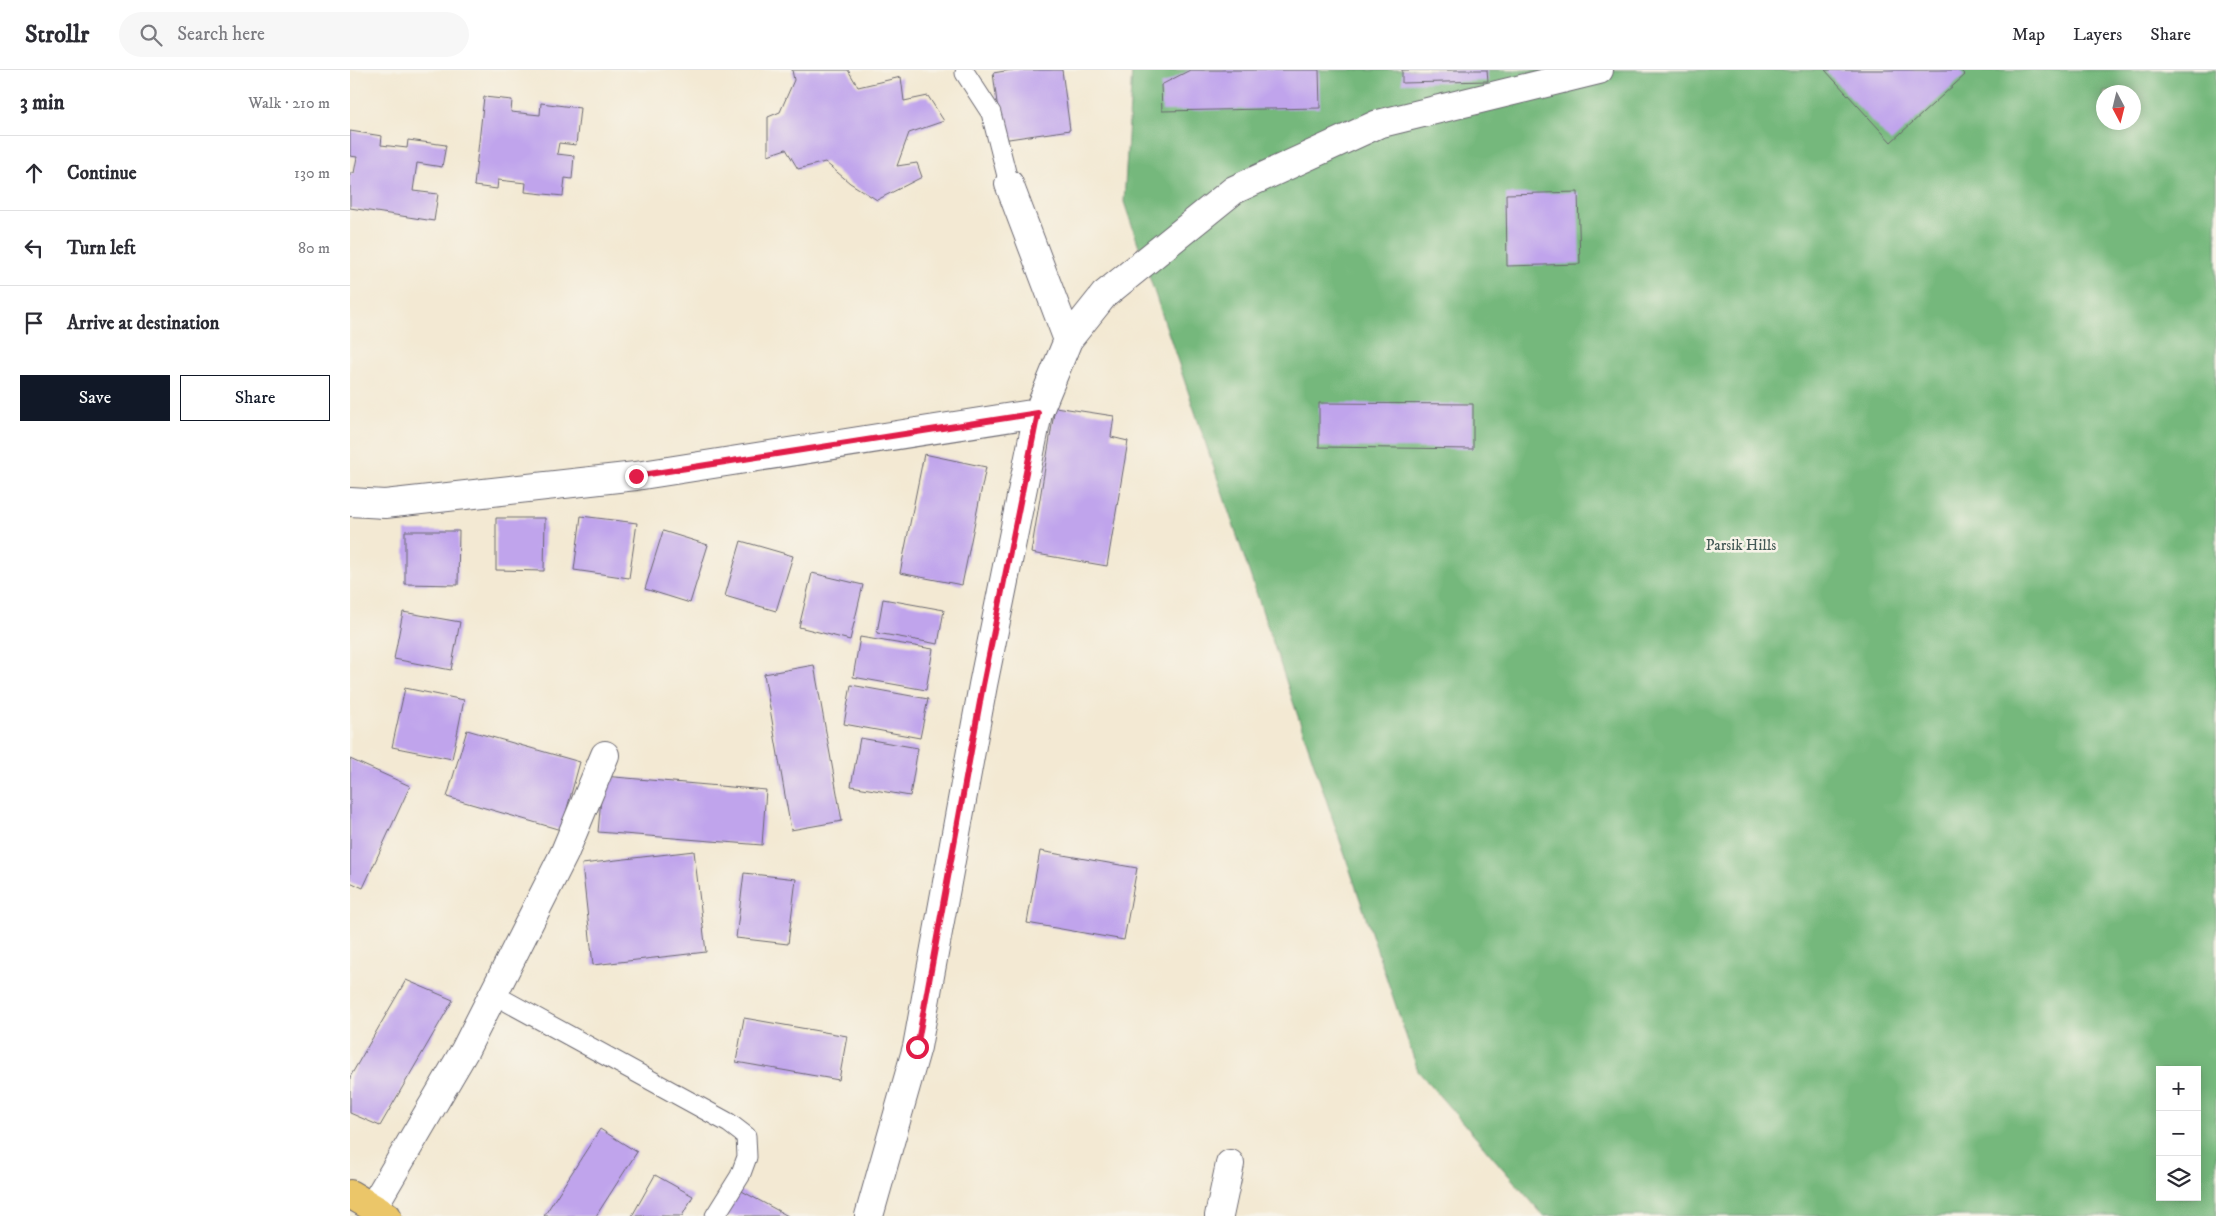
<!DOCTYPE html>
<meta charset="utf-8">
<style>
:root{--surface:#fff;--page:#f7f7f7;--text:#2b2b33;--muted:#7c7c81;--line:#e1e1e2;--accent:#111827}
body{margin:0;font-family:"IM FELL DW Pica",serif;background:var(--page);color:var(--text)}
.controls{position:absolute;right:15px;bottom:15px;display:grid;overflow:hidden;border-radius:0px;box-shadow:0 2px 12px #0003}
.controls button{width:45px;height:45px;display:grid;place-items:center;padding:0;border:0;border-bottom:1px solid var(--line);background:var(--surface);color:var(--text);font:25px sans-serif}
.compass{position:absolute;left:1746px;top:15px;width:45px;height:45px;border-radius:50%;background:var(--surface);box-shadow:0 2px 12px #0003;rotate:173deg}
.stop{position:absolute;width:15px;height:15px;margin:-11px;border:4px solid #e11d48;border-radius:50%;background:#fff}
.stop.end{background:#e11d48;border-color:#fff;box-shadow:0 1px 5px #0008}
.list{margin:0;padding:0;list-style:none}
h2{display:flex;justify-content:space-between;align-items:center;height:65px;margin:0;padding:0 20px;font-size:21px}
h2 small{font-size:16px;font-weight:400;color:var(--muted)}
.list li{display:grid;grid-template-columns:32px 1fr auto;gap:15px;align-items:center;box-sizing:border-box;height:75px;padding:0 20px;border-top:1px solid var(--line)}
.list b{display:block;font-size:19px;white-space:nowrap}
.list em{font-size:16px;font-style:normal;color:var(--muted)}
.actions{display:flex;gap:10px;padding:15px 20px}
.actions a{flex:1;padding:11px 0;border:1px solid var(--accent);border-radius:0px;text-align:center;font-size:18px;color:var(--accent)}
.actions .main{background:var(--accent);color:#fff}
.icon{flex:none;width:28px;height:28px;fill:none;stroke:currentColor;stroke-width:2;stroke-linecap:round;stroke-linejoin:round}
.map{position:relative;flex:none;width:1866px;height:1146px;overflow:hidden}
header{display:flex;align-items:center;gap:30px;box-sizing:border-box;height:70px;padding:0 25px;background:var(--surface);border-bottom:1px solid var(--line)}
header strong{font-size:24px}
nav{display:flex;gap:28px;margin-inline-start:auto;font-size:18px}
.search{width:350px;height:45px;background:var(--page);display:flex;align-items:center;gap:12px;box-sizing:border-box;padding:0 18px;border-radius:28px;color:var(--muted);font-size:19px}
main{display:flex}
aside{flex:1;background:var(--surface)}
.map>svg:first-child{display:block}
</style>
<header>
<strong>Strollr</strong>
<div class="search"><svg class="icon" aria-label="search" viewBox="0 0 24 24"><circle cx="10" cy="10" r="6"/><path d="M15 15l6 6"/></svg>Search here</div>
<nav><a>Map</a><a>Layers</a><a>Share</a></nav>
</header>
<main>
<aside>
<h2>3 min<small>Walk · 210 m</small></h2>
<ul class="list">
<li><svg class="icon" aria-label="ahead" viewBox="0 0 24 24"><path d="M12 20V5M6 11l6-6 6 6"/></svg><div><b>Continue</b></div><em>130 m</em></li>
<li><svg class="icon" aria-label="left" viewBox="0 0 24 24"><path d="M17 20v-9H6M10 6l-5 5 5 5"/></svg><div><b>Turn left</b></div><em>80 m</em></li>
<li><svg class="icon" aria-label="arrive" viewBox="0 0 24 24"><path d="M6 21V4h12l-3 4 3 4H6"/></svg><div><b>Arrive at destination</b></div></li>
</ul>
<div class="actions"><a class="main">Save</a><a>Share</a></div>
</aside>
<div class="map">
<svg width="1866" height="1146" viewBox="0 0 1866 1146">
<rect width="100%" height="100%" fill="#f7f3e8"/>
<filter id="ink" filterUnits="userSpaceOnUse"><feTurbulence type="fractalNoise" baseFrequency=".02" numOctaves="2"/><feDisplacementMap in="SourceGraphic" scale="10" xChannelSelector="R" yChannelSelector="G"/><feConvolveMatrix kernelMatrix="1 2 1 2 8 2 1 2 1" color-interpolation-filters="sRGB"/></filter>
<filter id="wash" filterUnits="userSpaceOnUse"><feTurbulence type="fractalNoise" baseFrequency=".0096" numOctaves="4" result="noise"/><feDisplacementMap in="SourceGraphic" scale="20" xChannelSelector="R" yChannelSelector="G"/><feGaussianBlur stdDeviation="1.12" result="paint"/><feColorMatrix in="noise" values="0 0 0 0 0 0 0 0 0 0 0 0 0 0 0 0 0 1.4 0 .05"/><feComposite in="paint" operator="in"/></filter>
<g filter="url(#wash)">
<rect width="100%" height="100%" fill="#f3e9d3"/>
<path fill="#74b87b" stroke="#4b6d5b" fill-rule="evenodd" d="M782 0H1866V1146H1194L1068 1001 774 132ZM1754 22H1784V52H1754ZM1810 1000H1847V1127H1810Z"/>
<g id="blocks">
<path fill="#c0a4ec" d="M442 0H498L508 17 551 7 554 31 578 26 594 51 559 63 547 96 567 93 572 107 527 130 500 113 475 92 448 99 436 79 418 85V47L430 42 444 10Z
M661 0H712L720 60 652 70 643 3Z
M840 0H969L970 38 812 41 811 15Z
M1052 0H1137L1138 11 1052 13Z
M1475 0H1610L1615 5 1541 72Z
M134 27 162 30 161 42 190 45 191 33 230 38 226 75 209 73 207 84 224 86 222 109 215 108 213 126 175 122 176 113 148 110 147 119 124 116Z
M0 61 32 66 31 75 57 78 58 70 96 75 92 97 67 93 63 121 88 124 84 151 0 138V103H4L7 87 0 86Z
M1228 122 1230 194 1157 196 1156 124Z
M969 333 1123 334V379L969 377Z
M705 337 764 346 761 367 778 371 757 496 681 483Z
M574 384 636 397 612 515 550 503Z
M231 446 287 453 279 508 224 500Z
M146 448H195L194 501 146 500Z
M55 461H109L108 515 55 514Z
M313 461 358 475 340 533 295 519Z
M391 471 443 486 426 541 375 526Z
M462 503 513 515 500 570 449 557Z
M533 529 594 540 588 574 527 563Z
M53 542 110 552 101 600 44 589Z
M510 567 583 579 576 620 503 607Z
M464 595 492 751 441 760 414 604Z
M501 615 578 629 570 668 494 654Z
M55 618 114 630 102 689 42 677Z
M117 660 230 692 211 760 97 727Z
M510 668 568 678 560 726 501 716Z
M0 689 60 716 13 818 0 812Z
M253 706 416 720 412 775 248 762Z
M344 781 356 882 243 895 232 794Z
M690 781 787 798 774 870 677 853Z
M394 803 446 809 438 874 386 868Z
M56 910 103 930 30 1056 0 1043V1007Z
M394 948 497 966 489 1010 386 992Z
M250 1059 287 1082 246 1146H194Z
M305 1105 343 1126 332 1146H282Z
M388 1119 438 1146H374Z"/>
</g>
</g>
<g filter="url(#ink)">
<use href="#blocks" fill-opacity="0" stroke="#6b6870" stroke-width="1"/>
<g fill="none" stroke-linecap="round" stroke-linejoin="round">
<defs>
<path id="service" d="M615 3 641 43 659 114
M143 924 379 1053 396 1066 397 1087 390 1106 365 1146"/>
<path id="minor" d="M659 114 718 270
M0 432 35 434 286 406 688 343
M23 1137 115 980 214 784 255 685
M519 1146 567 977 633 615 688 343 718 270 754 225 884 120 1028 54 1249 0
M869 1146 880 1094"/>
<path id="trunk" d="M0 1124 37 1146"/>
</defs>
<use href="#service" stroke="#6b6870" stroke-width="21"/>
<use href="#minor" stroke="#6b6870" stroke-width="30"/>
<use href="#trunk" stroke="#6b6870" stroke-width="30"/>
<use href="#service" stroke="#fff" stroke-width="19"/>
<use href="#minor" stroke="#fff" stroke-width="28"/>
<use href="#trunk" stroke="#ebc669" stroke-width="28"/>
</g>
</g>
<g fill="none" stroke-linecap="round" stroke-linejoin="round" filter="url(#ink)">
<path stroke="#e11d48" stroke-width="6" d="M286 406 688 343 633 615 567 977"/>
</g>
<g text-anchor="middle" stroke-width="5" stroke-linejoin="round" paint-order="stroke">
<g font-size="15" fill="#435855" stroke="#f7f3e8">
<text x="1391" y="480">Parsik Hills</text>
</g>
</g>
</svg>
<div class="controls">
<button>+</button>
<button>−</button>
<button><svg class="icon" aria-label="layers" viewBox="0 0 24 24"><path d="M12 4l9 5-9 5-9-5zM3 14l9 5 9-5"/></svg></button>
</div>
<svg class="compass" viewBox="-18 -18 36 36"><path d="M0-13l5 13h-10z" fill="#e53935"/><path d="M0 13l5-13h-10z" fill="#7c7c81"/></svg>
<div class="stop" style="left:567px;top:977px"></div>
<div class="stop end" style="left:286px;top:406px"></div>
</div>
</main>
